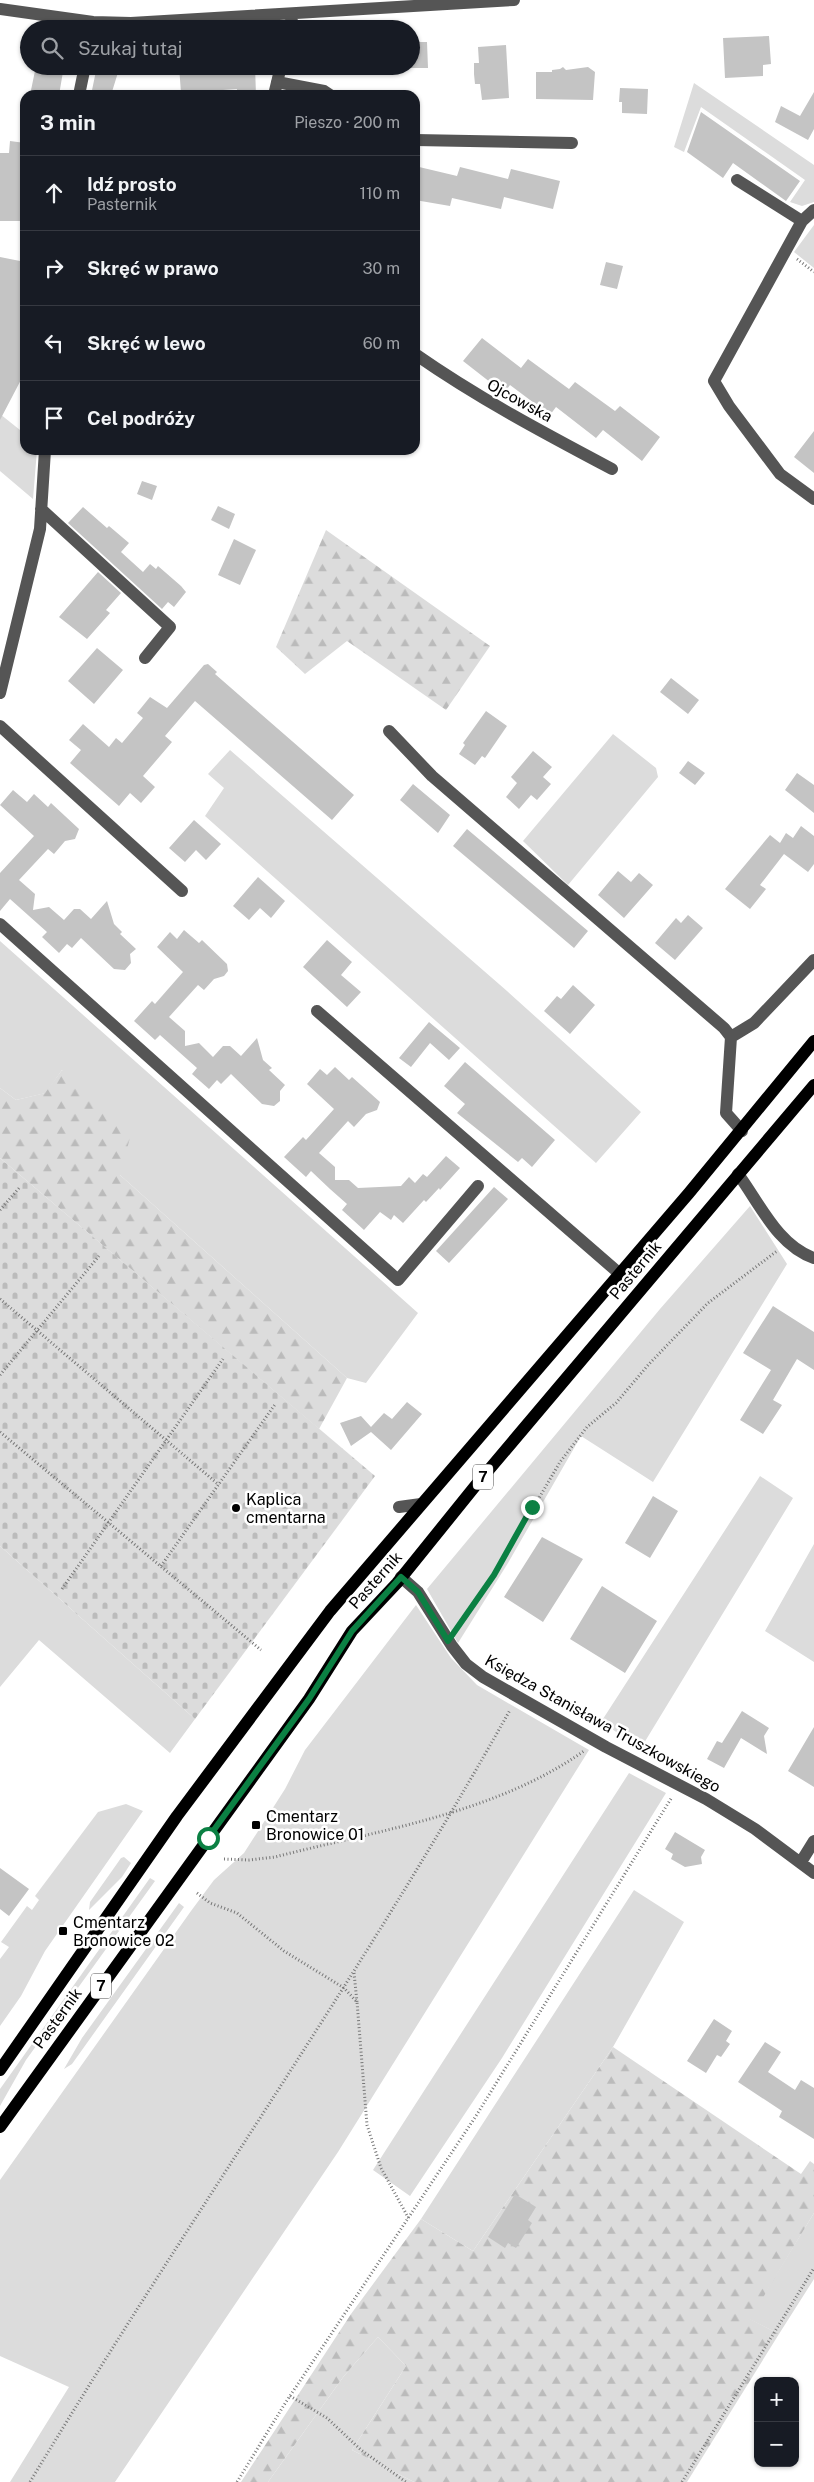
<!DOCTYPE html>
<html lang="pl">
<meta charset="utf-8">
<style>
:root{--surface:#171b24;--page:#20242c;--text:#f1f3f6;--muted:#9ea1a6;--line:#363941}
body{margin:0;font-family:"Public Sans",sans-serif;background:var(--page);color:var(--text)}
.controls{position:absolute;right:15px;bottom:15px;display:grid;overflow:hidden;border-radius:10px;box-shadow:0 1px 4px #0004}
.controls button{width:45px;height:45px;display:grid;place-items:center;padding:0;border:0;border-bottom:1px solid var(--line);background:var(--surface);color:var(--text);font:25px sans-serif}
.stop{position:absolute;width:15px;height:15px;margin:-11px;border:4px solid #0b8043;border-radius:50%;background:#fff}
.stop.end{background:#0b8043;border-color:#fff;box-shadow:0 1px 5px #0008}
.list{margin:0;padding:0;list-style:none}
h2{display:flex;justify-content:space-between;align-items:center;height:65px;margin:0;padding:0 20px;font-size:21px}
h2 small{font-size:16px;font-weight:400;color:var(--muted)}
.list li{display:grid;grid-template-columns:32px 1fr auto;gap:15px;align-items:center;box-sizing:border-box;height:75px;padding:0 20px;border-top:1px solid var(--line)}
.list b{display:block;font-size:19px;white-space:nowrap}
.list p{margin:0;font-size:16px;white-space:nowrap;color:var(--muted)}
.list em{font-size:16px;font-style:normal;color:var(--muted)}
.icon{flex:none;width:28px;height:28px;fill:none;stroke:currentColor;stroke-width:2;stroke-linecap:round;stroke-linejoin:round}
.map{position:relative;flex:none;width:814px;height:2482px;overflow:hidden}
.search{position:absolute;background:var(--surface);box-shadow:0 1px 4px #0004;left:20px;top:20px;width:400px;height:55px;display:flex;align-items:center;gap:12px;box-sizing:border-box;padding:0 18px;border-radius:28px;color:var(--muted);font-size:19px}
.panel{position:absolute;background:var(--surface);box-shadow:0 1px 4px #0004;left:20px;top:90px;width:400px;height:365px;border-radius:15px}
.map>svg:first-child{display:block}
</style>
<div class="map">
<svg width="814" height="2482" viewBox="0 0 814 2482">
<defs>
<pattern id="forest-firs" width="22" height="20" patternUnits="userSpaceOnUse" patternTransform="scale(1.25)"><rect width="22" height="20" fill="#dcdcdc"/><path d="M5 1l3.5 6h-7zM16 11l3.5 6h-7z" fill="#bbb"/></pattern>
<pattern id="cemetery-stones" width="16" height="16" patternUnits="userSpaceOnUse" patternTransform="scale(1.25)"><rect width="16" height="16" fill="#dcdcdc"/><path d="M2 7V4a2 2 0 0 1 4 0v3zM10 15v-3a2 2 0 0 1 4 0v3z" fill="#bbb"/></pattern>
</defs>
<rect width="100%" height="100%" fill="#fff"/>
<path fill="#dcdcdc" d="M694 83 814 165V202L802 206 790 202 805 180 701 107 684 152 674 147Z
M814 225V268L794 252Z
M0 414 25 434V450H37L33 499 0 471Z
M613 734 656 768 658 777 568 885 523 841Z
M230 750 507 991 641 1112 596 1163 205 816 224 788 208 774Z
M0 941 418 1313 366 1383 347 1378 120 1175 62 1070 46 1093 16 1100 0 1088Z
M750 1206 787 1264 653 1482 581 1436 508 1563 458 1643 427 1589 660 1309Z
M760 1476 793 1498 641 1748 601 1722Z
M814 1544V1662L765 1631Z
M0 1546 195 1719 170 1753 39 1640 0 1687Z
M416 1605 451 1658 477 1685 589 1750 338 2152 115 2482H10L69 2387 0 2356V2180L191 1911 214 1880 244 1853 285 1789 305 1750Z
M629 1773 666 1793 502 2058 410 2196 373 2170Z
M126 1804 143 1811 45 1951 21 1996 0 2026V1959L9 1947 1 1942 27 1906 32 1910 39 1900 35 1896 98 1812Z
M124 1857 131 1863 122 1877 89 1910 90 1902 121 1858Z
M150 1878 155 1881 26 2060 0 2106V2089Z
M634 1890 684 1922 613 2047 473 2251 421 2219Z
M179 1903 184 1907 72 2064 64 2069 82 2038Z
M814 2213V2279L779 2334 749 2319Z
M378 2337 406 2366 352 2450 414 2482H268L344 2376Z"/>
<path fill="url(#forest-firs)" d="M326 530 490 646 446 710 347 641 305 674 276 647Z
M62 1070 131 1134 120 1175 347 1378 319 1429 0 1158V1088L16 1100 45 1093Z
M613 2047 801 2174 810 2161 814 2164V2213L750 2319 779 2334 687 2482H414L352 2450 406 2366 378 2337 344 2376 268 2482H241L351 2314 421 2219 473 2251Z"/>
<path fill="url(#cemetery-stones)" d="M0 1158 375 1476 195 1719 0 1546Z"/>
<path fill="#c4c4c4" d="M769 36 771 64 763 65V76L725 78 723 38Z
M411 42H427L428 68H411Z
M506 45 509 98 482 100 480 84H475L474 74V63H479L478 47Z
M36 66H64L59 95H30Z
M97 66H120L111 95H91Z
M179 66H255L256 95H236L237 89 181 93Z
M563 67 566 70 588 67 595 72 593 100 536 99V72H552V70L560 69Z
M620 88 648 89 647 114 622 113V102H619Z
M814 92V129L808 140 775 122 781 106 800 116Z
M701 112 800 181 786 201 733 163 723 178 687 152Z
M10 141 25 143V221H0V153H9Z
M415 166 457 176 460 167 508 179 511 169 560 181 553 209 504 197 501 209 452 198 450 206 415 200Z
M0 257 25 262V367L23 376 0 420Z
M606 262 623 266 617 289 600 285Z
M482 338 521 368 528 359 569 389 575 382 615 411 620 406 660 437 642 461 603 430 596 438 556 407 550 415 510 385 504 393 463 361Z
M814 431V473L794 457Z
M142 481 157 486 152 500 137 494Z
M218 506 235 514 229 529 211 520Z
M83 507 107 528 109 526 129 543 121 552 143 572 150 564 156 569 158 566 181 586 186 592 174 607 168 602 162 609 68 523Z
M234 539 256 550 240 585 218 575Z
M98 572 121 593 106 610 110 613 87 639 59 617Z
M97 648 123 670 94 704 68 681Z
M208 664 217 672 215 674 354 795 332 820 195 701 165 736 172 742 143 776 155 787 141 803 130 793 119 806 70 763 81 750 69 740 83 724 109 747 116 738 122 743 143 718 137 713 150 697 167 708 204 665Z
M671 678 699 700 688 714 660 692Z
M486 711 507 726 485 758 482 756 475 765 459 754 465 745 463 743Z
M533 751 552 767 543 777 551 784 537 800 531 795 519 809 506 797 517 783 511 777Z
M688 761 705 773 695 785 679 773Z
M797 773 814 785V813L785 790Z
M413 784 450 815 438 833 400 800Z
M13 790 27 802 34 794 48 807 51 803 79 829 75 839 65 841 54 854 48 849 19 880 35 894 33 910 49 907 64 920 74 909H80L91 919 107 901 114 924 122 932 120 934 136 949 130 954 131 963 125 970 114 969 81 938 72 948 67 944 59 953 42 937 47 932 10 899 0 911V873L34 836 0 805Z
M194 820 221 844 206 860 196 850 185 862 169 848Z
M801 826 814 836V864L808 872 784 854 760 885 766 889 750 909 725 889 770 835 780 843 786 833 793 838Z
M467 829 588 931 574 948 453 846Z
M618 871 631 882 639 873 653 885 624 918 598 895Z
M258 877 285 901 271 918 260 908 249 920 233 906Z
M688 915 703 928 675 960 655 943 676 918 681 923Z
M184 930 199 943 202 940 227 964 228 971 224 976 214 979 204 990 198 985 169 1017 185 1031V1046L199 1043 213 1057 223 1046H230L241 1056 257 1038 263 1060 272 1068 269 1070 285 1085 280 1091V1101L274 1106 262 1104 231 1074 221 1084 217 1080 209 1089 192 1074 197 1068 160 1035 155 1040 134 1021 152 1001 155 1004 183 972 157 947 170 932 177 939Z
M327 940 352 962 341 975 361 992 347 1007 303 967Z
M573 985 595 1005 570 1034 544 1011 557 996 561 999Z
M429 1022 460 1048 449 1060 430 1043 411 1067 399 1058Z
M465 1062 555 1140 532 1167 522 1158 518 1162 457 1113 465 1104 444 1086Z
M335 1067 349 1080 352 1077 380 1102 377 1110 366 1114 354 1127 348 1121 319 1153 335 1167V1180H349L358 1188 401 1186 409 1177 415 1183 423 1174 427 1177 446 1156 460 1168 440 1190 439 1188 426 1202 424 1200 403 1223 394 1215 391 1220 380 1212 364 1230 342 1210 347 1204 330 1189 311 1171 306 1177 284 1157 303 1137 306 1140 334 1109 307 1084 320 1069 327 1075Z
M494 1187 508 1199 449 1263 436 1251Z
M773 1306 814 1332V1370L797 1359 773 1400 782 1405 763 1434 740 1420 771 1370 743 1353Z
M407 1402 422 1414 391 1450 371 1432 351 1446 340 1423 361 1416 371 1427 384 1413 392 1419Z
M653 1496 678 1511 650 1558 625 1543Z
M542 1537 583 1559 543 1622 504 1597Z
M602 1586 657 1621 625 1673 570 1639Z
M742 1711 769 1728 764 1736 767 1754 741 1738 724 1768 707 1759 717 1741 722 1743Z
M814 1727V1787L788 1771Z
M675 1832 705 1850 701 1857 702 1864 685 1867 671 1859 673 1854 665 1849Z
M0 1868 29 1889 9 1916 0 1909Z
M714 2019 732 2031 726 2041 730 2044 721 2057 717 2055 706 2073 687 2061Z
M765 2042 781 2052 768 2072 795 2090 801 2080 814 2088V2139L779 2117 782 2111 738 2082Z
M515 2194 536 2207 528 2220 532 2223 516 2248 508 2243 505 2248 488 2237Z"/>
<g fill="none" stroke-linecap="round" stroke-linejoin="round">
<path stroke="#777" stroke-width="3" stroke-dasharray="1 2.5" stroke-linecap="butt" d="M797 259 814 272
M0 1210 20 1187
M0 1299 219 1485
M0 1375 99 1256
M0 1432 261 1650
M161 1566 276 1403
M62 1589 223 1359
M458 1628 494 1575 560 1462 587 1427 616 1403 649 1364 708 1303 777 1251
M224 1859 249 1860 275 1857C379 1830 494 1814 584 1751
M197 1893 210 1903 237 1913 284 1951 344 1988 357 2002 367 2125 381 2168 409 2219
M354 1973 357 2002
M290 2396 327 2418 361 2450 406 2482
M30 2482C186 2222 362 1975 510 1710
M237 2482 284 2405 476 2116 672 1797
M682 2482 814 2268"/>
<path stroke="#555" stroke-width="12" d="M0 9 93 22 131 23 514 0
M289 29 293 14
M277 82 324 91 330 95
M79 95 85 66
M274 95 281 66
M415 140 572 143
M737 180 802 221 814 210
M802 221 714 381 729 406 780 474 814 499
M415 354C478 398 544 433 612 469
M41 509 170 627 145 658
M0 693 40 529 45 450
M0 726 182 891
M389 731 432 776 724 1028 731 1037 726 1113 742 1131
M0 924 398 1280 478 1186
M317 1011 620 1274
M731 1037 754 1023 814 960
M738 1174C760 1204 778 1246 814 1258
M399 1507 421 1504
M401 1577 418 1592 452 1646 466 1664 483 1677 606 1747 706 1799 755 1829 814 1873
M801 1862 814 1841"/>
<path stroke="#000" stroke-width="12" d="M0 2070 177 1816 330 1611 689 1193 814 1041
M0 2127 309 1699 352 1631 397 1583 476 1485 814 1085"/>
</g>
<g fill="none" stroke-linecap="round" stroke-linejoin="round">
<path stroke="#0b8043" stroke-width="6" d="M208 1838 309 1699 352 1631 401 1577 418 1592 448 1641 494 1575 532 1507"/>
</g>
<g fill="#000" stroke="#fff" stroke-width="2">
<circle cx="236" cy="1508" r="5"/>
<rect x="251" y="1820" width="10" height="10" rx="2.5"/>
<rect x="58" y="1926" width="10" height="10" rx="2.5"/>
</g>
<g text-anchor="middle" stroke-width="5" stroke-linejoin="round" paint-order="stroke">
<g fill="#fff" stroke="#4c4c4c" stroke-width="1">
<rect x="473" y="1464.5" width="20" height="25" rx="4"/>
<rect x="91" y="1973.5" width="20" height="25" rx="4"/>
</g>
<g font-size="15" font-weight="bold" fill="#000">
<text x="483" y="1482">7</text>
<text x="101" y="1991">7</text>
</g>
<g font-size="16" fill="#000" stroke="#fff">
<text transform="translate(520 400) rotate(29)" y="6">Ojcowska</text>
<text transform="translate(635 1270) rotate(-50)" y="6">Pasternik</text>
<text transform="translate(375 1580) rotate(-48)" y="6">Pasternik</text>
<text transform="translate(603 1723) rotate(29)" y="6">Księdza Stanisława Truszkowskiego</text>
<text transform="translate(57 2018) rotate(-54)" y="6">Pasternik</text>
</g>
<g font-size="16" fill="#000" stroke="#fff" text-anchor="start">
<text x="246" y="1505">Kaplica<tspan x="246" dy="18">cmentarna</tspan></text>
<text x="266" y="1822">Cmentarz<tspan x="266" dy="18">Bronowice 01</tspan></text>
<text x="73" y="1928">Cmentarz<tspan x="73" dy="18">Bronowice 02</tspan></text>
</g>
</g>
</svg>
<div class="controls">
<button>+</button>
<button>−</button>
</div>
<div class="stop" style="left:208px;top:1838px"></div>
<div class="stop end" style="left:532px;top:1507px"></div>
<div class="search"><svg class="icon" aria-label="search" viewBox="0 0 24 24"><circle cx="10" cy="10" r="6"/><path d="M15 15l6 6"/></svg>Szukaj tutaj</div>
<section class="panel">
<h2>3 min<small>Pieszo · 200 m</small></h2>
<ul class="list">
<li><svg class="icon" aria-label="ahead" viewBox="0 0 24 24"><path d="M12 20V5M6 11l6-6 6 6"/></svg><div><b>Idź prosto</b><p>Pasternik</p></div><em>110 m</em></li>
<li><svg class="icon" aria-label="right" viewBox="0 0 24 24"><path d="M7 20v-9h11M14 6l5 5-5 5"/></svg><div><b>Skręć w prawo</b></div><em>30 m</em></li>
<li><svg class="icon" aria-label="left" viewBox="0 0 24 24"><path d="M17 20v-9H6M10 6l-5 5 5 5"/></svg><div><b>Skręć w lewo</b></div><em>60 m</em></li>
<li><svg class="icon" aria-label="arrive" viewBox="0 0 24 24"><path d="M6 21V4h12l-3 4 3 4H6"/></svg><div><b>Cel podróży</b></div></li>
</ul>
</section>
</div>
